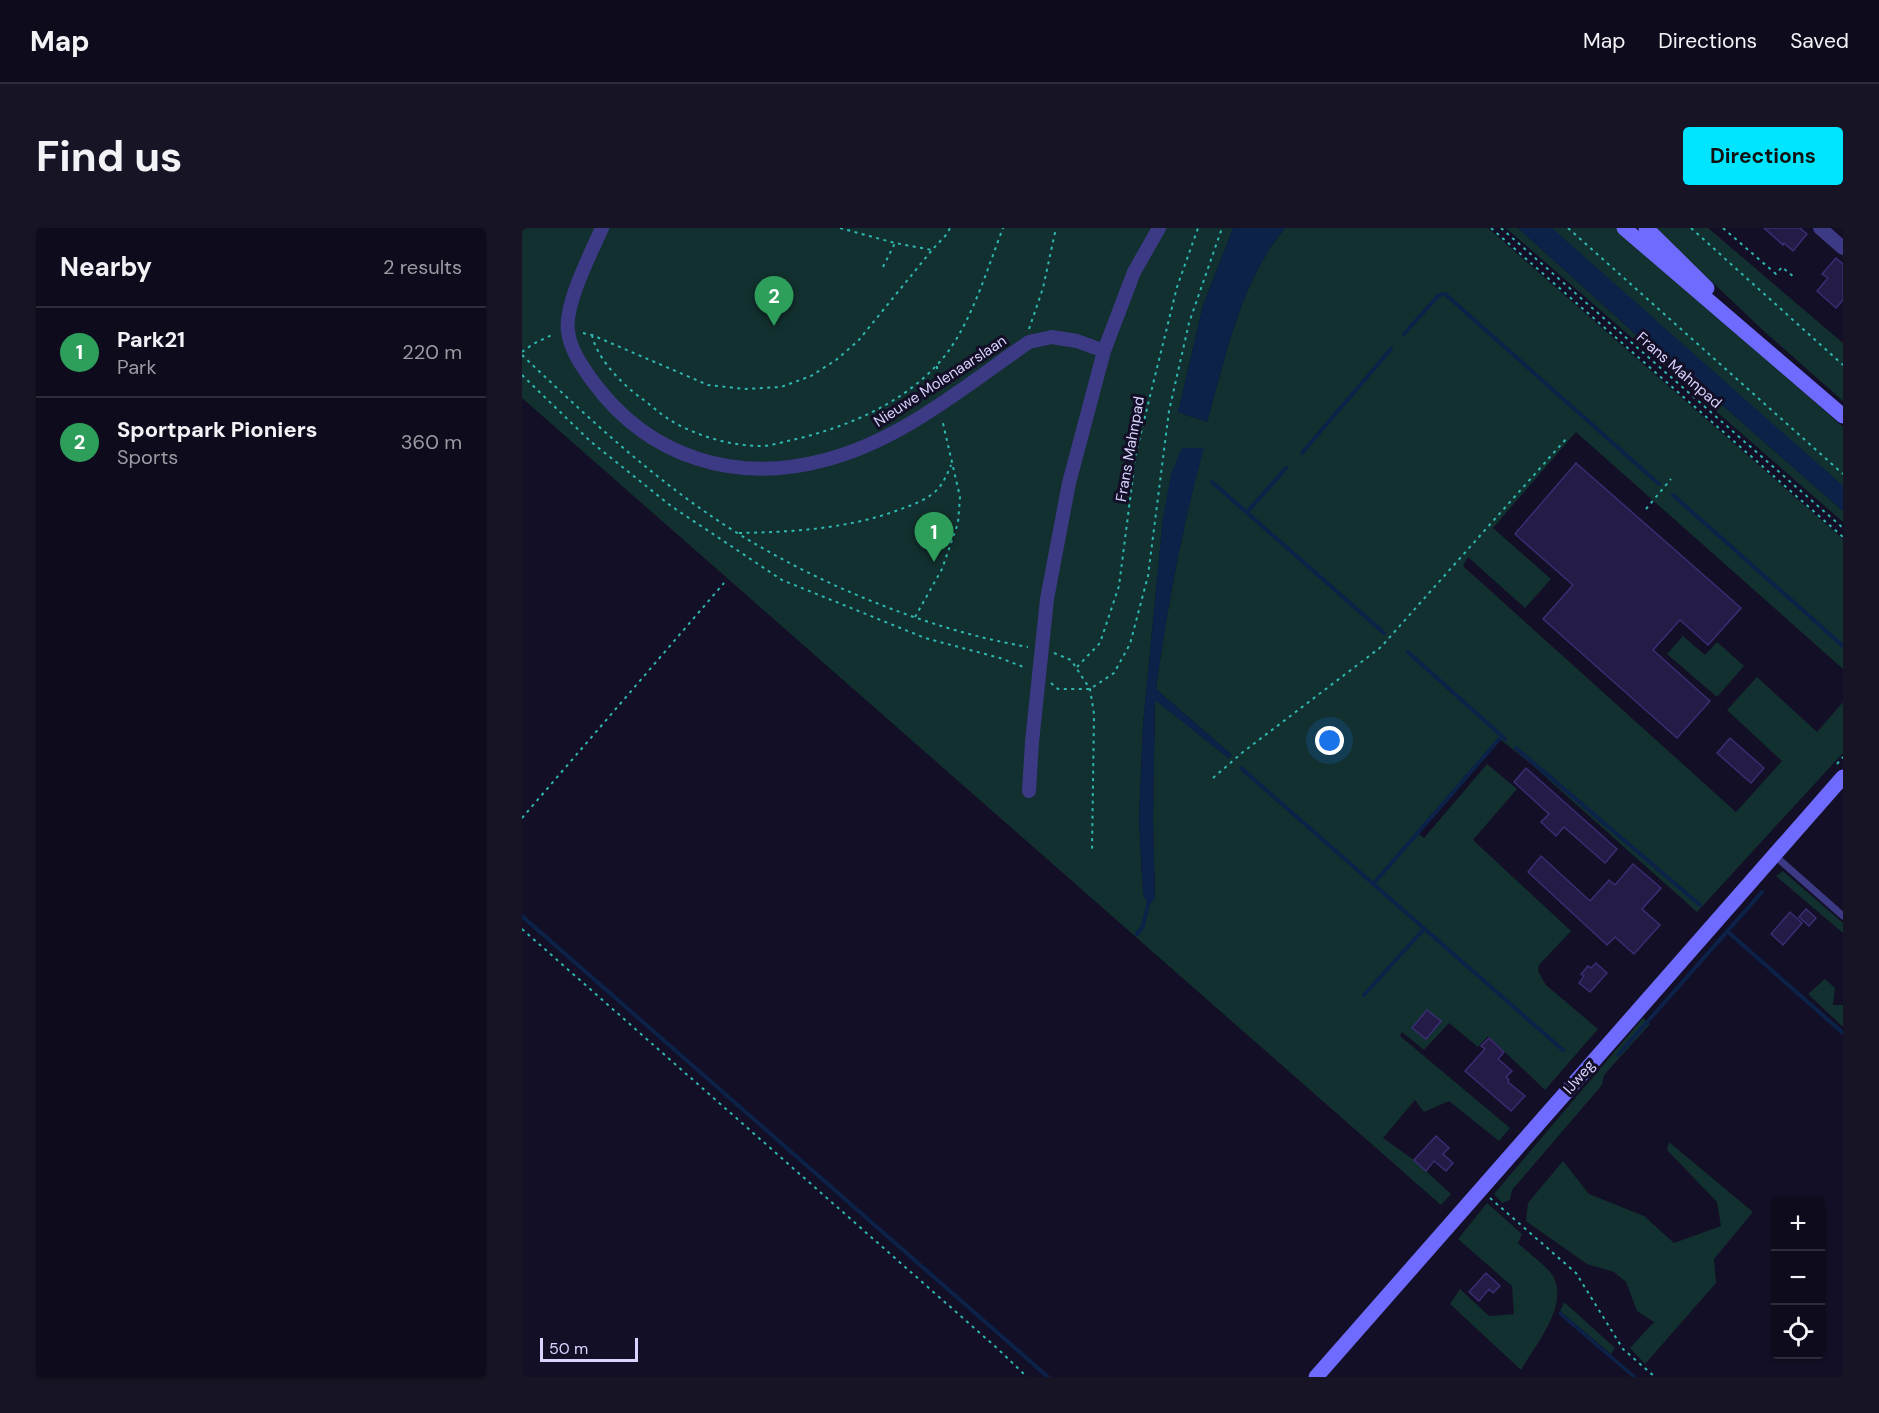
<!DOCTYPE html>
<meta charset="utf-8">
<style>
:root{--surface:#0e0b1c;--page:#171425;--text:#f1f3f6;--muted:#9b9ba3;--line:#2e2b3b;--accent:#00e5ff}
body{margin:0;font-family:"DM Sans",sans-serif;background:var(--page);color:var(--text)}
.controls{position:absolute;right:18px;bottom:18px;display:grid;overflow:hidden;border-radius:6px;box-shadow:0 2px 4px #0004}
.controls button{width:54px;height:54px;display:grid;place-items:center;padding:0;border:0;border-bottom:2px solid var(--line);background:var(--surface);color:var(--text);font:30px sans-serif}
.scale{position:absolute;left:18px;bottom:15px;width:98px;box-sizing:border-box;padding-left:6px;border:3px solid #d9d4ff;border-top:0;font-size:16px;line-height:21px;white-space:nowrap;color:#d9d4ff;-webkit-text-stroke:4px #130f26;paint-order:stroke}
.you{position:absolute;left:808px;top:513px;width:21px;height:21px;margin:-15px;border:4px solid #fff;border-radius:50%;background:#1a73e8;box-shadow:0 0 0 9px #1a73e833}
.badge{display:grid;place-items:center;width:39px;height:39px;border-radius:50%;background:var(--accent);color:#fff;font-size:20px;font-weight:700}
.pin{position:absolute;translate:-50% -50px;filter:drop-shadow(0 2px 3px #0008)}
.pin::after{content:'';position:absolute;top:32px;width:21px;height:18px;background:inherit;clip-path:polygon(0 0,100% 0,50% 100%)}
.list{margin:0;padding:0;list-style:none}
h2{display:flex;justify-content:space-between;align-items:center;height:78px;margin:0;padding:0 24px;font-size:26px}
h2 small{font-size:20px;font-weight:400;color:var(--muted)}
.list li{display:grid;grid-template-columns:39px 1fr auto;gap:18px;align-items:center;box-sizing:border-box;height:90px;padding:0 24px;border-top:2px solid var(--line)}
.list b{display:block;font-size:22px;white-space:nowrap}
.list p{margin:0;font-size:20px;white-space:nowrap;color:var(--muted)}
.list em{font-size:20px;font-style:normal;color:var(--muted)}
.icon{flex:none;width:33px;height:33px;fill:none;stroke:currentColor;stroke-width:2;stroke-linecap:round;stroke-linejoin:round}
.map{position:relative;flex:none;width:1321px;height:1149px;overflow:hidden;border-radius:6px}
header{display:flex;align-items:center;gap:36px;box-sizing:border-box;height:84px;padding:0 30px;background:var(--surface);border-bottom:2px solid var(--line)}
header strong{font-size:28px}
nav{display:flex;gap:33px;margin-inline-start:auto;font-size:21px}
.intro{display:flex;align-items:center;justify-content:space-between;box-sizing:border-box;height:144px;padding:0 36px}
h1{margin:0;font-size:42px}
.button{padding:15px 27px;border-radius:6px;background:var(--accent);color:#111;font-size:21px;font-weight:700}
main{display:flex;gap:36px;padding:0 36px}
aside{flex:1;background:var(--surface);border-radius:6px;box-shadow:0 2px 4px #0004}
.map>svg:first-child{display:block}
</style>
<header>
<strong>Map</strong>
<nav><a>Map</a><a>Directions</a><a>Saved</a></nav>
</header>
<div class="intro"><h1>Find us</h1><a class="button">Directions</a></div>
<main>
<aside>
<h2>Nearby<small>2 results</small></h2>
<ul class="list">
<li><span class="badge" style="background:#2e9e5b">1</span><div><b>Park21</b><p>Park</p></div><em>220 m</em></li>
<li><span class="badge" style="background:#2e9e5b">2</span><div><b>Sportpark Pioniers</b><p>Sports</p></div><em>360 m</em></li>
</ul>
</aside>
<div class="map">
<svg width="1321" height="1149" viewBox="0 0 1321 1149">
<rect width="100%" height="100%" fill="#130f26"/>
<path fill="#12302f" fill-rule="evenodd" d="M0 0H711L681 78 656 184 685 194C704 128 718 54 763 0H966L1321 311V441L1054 204 971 300 1029 351 1003 380 946 329 941 338 1214 584 1260 533 1205 482 1235 449 1295 504 1321 474V525L1175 684 1009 536 979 512 897 606 902 610 965 536 995 561 951 612 1049 703 1017 737 1016 743 1024 757 1076 801 1023 862 966 808 956 819 927 795 902 822 880 804 878 808 988 900 977 913 927 873 902 884 893 872 861 910 892 932 929 966 919 977 0 170ZM681 221C660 300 645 380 634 461L710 527 706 530 633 471 631 591 633 670 627 677 621 666 617 592 621 497 641 290Z
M984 0H996L1120 112 1174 154 1321 283V294Z
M1025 0H1097L1321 199V258Z
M1133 0H1186L1321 115V173L1244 105Z
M1161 408 1183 427 1195 414 1222 438 1195 469 1145 426Z
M1261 643 1321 695V705L1254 648Z
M1303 751 1313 760 1311 777H1321V799L1286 766Z
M1121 790 1128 796 1082 847 1080 857 990 962 988 972 980 975 972 966Z
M1147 914 1231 984 1192 1031 1194 1055 1123 1136 1108 1120 1132 1094 1115 1083 1104 1054 1092 1044 1065 1036 1008 996 1004 993 1006 975 1041 933 1067 966 1122 988 1152 1015 1199 998 1195 974 1145 922Z
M965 975 1000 1006 996 1015C1005 1024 1025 1038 1031 1048 1047 1078 1014 1116 999 1142L928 1076 938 1061 967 1088 992 1086 990 1058 936 1011Z
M1042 1074 1093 1120 1089 1126 1038 1083Z"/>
<path fill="#0c2248" d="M711 0H763C718 54 704 128 685 194L656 184 681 78Z
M996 0H1030L1321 258V283L1174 154 1120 112Z
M660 220H682C660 300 645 379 634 461L710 527 706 530 633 472 631 591 633 670 627 678 621 666 617 592 621 497 641 290 649 246Z
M1038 1083 1115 1149H1110L1036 1086Z"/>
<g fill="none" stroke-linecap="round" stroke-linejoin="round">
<path stroke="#0c2248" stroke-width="4" d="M882 106 917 67 923 66 1137 256
M780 225 869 121
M690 254 862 405
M1151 267 1321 418
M726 283 764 240
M886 424 983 511
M994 520 1178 677
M719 540 1041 822
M852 655 980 508
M0 688 526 1149
M1205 703 1321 805
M615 706 621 698 627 673
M842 767 902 701
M1096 827 1240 664"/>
</g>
<path fill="#241b47" stroke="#3b2d73" stroke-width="1.5" d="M1242 0H1278L1285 6 1271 23 1262 15 1261 17Z
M1314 30 1321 36V72L1314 80 1295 63 1306 50 1300 46Z
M1054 235 1219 380 1186 417 1158 392 1131 422 1188 473 1155 510 1021 391 1051 357 993 306Z
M1208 510 1242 540 1229 555 1195 525Z
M1004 540 1095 621 1083 635 1042 599 1034 608 1019 594 1027 586 992 554Z
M1019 628 1068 673 1087 652 1093 657 1111 636 1139 660 1120 681 1138 697 1112 726 1093 709 1085 717 1006 644Z
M1284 681 1294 690 1287 698 1277 689Z
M1268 684 1280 695 1261 717 1249 706Z
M1074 735 1085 745 1068 764 1057 755 1062 748 1059 746 1066 738 1069 740Z
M905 782 919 793 904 811 890 800Z
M967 810 982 824 976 831 990 843 984 849 987 852 986 854 1003 868 989 883 943 843 963 821 959 818Z
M914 908 927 920 921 926 931 935 924 943 912 933 904 943 892 932Z
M964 1045 978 1058 971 1065 967 1061 957 1073 947 1064Z"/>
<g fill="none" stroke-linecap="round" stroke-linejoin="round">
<path stroke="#2fb8b0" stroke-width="2" stroke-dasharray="3 4.5" stroke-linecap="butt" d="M318 0 373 15 410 22 425 6 428 0
M969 0 1321 309
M979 0 1321 300
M1046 0 1321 246
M1169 0 1321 137
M1201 0 1254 46 1260 39 1273 50
M361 39 373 15
M507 101 521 60 534 0
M61 105 70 107 186 157 223 161 259 159 289 148 314 132 336 113 410 22
M70 107C75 131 100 156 119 170 129 177 138 186 148 192 174 208 209 218 239 218 249 218 260 214 270 212 322 200 376 178 414 138 447 104 464 44 481 0
M0 124 11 116 32 106
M0 127C58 182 116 237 182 283 273 347 396 400 506 419
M415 138V162
M0 147 68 213 149 278 260 352 403 410 478 430 504 440
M1124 281 1149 251
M217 305C270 304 321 301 371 284 384 279 398 275 409 267 420 259 424 249 429 237
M393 389 420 341 436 295 438 269 420 191
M532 425 549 432 568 461 572 486 570 623
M555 439 578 415 597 358 614 225 655 59 676 0
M529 455 536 461H568L592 445 608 416 626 348 647 183 667 95 700 0
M1315 536 1321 529
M691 550 721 524 859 419 1044 211
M0 590 202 355
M0 701 476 1121 505 1149
M968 970 1054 1045 1101 1121 1133 1149"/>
<path stroke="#3d3a85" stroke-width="7" d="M1252 627 1321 688"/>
<path stroke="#3d3a85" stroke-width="14" d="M80 0C69 25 42 77 46 103 48 122 61 140 72 155 128 230 214 256 303 232 380 212 443 158 507 114L530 109 555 113 582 123
M1298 0 1321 20
M507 563 510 514 525 371 547 255 582 123 612 44 637 0"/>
<path stroke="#6f6bff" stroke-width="15" d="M1102 0 1321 188
M1124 0 1185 60
M794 1149 1321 549"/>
</g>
<g text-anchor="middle" stroke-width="6" stroke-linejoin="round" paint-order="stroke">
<g font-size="15" fill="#d9d4ff" stroke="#130f26">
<text transform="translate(1157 142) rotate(41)" y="5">Frans Mahnpad</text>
<text transform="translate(418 153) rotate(-33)" y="5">Nieuwe Molenaarslaan</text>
<text transform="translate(608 221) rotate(-80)" y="5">Frans Mahnpad</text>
<text transform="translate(1057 849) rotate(-49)" y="5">IJweg</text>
</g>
</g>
</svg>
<div class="controls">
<button>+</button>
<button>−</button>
<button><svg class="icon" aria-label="locate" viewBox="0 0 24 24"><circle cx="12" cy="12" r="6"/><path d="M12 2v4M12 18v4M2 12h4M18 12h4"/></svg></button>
</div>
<div class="scale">50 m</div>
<div class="you"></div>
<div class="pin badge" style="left:412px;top:334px;background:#2e9e5b">1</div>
<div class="pin badge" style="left:252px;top:98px;background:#2e9e5b">2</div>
</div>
</main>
